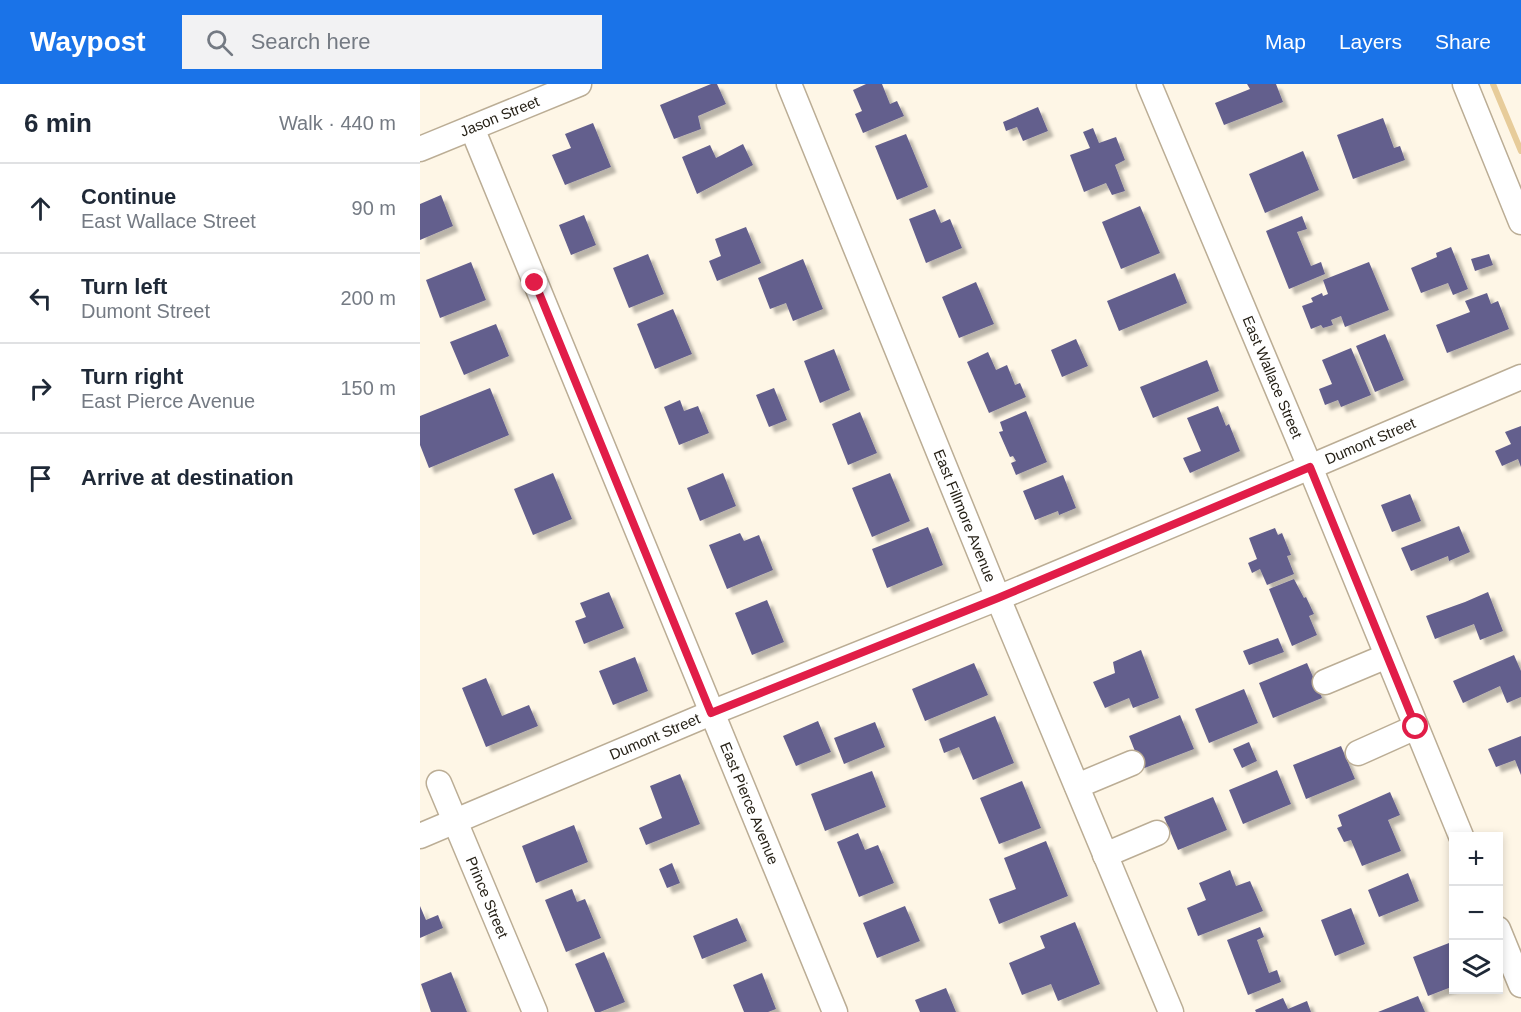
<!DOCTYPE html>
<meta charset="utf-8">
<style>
:root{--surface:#fff;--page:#f2f2f3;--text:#1f2937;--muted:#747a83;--line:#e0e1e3;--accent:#1a73e8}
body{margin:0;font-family:Arial,sans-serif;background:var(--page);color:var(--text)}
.controls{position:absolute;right:18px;bottom:18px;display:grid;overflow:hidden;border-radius:0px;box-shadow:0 3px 9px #0003}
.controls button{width:54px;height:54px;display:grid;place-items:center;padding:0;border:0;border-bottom:2px solid var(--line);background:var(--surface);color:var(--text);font:30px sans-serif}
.stop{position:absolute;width:18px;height:18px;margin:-14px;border:4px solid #e11d48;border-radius:50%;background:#fff}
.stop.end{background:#e11d48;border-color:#fff;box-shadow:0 2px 6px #0008}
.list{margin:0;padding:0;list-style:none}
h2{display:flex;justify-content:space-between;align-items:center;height:78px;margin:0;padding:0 24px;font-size:26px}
h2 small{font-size:20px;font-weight:400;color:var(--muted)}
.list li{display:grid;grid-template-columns:39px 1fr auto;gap:18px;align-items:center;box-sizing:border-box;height:90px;padding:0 24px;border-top:2px solid var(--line)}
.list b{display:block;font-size:22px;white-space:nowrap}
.list p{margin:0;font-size:20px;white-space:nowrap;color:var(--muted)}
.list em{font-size:20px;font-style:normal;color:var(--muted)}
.icon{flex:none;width:33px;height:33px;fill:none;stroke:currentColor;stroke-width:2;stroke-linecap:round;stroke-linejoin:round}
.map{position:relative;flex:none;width:1101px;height:928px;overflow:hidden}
header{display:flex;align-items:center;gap:36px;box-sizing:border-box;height:84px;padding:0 30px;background:var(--accent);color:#fff}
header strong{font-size:28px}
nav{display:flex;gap:33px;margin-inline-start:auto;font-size:21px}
.search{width:420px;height:54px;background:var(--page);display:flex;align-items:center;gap:15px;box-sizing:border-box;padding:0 21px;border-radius:0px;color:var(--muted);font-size:22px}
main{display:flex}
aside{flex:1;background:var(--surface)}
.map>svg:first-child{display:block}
</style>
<header>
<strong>Waypost</strong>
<div class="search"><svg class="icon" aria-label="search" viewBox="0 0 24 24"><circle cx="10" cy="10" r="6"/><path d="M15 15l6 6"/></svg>Search here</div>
<nav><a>Map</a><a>Layers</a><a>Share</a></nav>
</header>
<main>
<aside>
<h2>6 min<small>Walk · 440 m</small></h2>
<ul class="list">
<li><svg class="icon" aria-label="ahead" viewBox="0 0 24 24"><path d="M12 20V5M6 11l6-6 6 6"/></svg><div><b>Continue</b><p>East Wallace Street</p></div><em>90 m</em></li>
<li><svg class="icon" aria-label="left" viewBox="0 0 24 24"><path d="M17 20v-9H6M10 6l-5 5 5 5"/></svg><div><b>Turn left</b><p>Dumont Street</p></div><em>200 m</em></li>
<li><svg class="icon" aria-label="right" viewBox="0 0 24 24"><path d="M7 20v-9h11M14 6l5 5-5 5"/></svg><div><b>Turn right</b><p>East Pierce Avenue</p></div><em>150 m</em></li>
<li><svg class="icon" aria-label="arrive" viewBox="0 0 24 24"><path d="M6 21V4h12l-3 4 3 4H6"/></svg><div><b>Arrive at destination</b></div></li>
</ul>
</aside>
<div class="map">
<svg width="1101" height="928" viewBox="0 0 1101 928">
<defs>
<filter id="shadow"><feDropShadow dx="5.5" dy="5.5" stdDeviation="1.5" flood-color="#0004"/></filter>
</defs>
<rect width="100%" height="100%" fill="#fef6e6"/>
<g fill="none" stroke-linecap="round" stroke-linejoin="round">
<path stroke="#e7cc9a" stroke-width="6" d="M1073 0 1101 67"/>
</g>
<path fill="#645f8d" filter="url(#shadow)" d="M291 0H297L306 20 278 32 281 45 254 55 240 21Z
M446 0H462L470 20 477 17 484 32 443 49 435 30 442 27 433 6Z
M827 0H856L863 18 804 41 795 19 830 5Z
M618 23 628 47 603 57 597 43 586 47 583 38Z
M963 34 974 64 980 62 985 76 933 95 917 51Z
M173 39 191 83 145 101 132 71 151 64 145 50Z
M673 44 679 59 696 53 705 76 695 81 705 107 692 111 686 99 664 108 650 71 670 64 663 48Z
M486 50 508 103 477 116 455 62Z
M323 60 333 81 277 110 262 73 290 61 296 74Z
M883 67 899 106 845 129 829 90Z
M21 111 33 142 0 156V120Z
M720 122 740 169 701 185 682 138Z
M515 125 521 139 530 135 542 164 506 179 489 135Z
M164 131 176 161 151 171 139 141Z
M882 132 887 145 877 148 891 182 901 178 905 190 869 205 846 147Z
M326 143 341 179 297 197 289 177 301 172 295 155Z
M1031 163 1048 205 1033 211 1028 199 1001 209 991 184 1017 173 1016 169Z
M228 170 244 210 209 224 193 184Z
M1069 170 1073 181 1055 187 1051 175Z
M383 175 403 225 373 237 366 219 350 225 338 194Z
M51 178 66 216 20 234 6 196Z
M949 178 969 226 925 243 921 232 911 236 913 241 903 244 901 241 891 245 882 222 893 218 891 214 902 209 903 212 908 210 903 196Z
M755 189 767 219 699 247 687 217Z
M556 198 574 240 539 254 522 213Z
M1067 209 1071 220 1078 217 1089 245 1027 269 1016 241 1050 228 1045 217Z
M253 225 272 270 235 285 217 240Z
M76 240 89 272 44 291 30 258Z
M965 250 984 296 955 308 936 262Z
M656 255 668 282 642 293 631 266Z
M931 264 951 311 921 323 918 316 905 321 899 305 912 300 902 276Z
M414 265 430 306 400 319 384 277Z
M568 268 576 286 587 281 595 301 600 299 606 313 569 329 547 278Z
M787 276 799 307 733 334 720 303Z
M70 304 89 351 9 384 0 361V332Z
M354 304 367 336 349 343 336 311Z
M260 316 264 327 278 322 289 349 259 361 244 323Z
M798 322 806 342 809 340 820 367 770 389 763 374 781 367 767 334Z
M606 327 627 378 596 391 591 379 596 377 593 372 590 373 579 348 583 347 580 338Z
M440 328 457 369 428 381 412 340Z
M1101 342V383L1098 375 1082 382 1075 367 1091 360 1085 348Z
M133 389 152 435 113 451 94 405Z
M303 389 316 422 280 437 267 404Z
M470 389 490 437 452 453 432 404Z
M643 391 656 424 639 431 638 427 615 436 603 407Z
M990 410 1001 437 972 448 961 421Z
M1039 442 1050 468 1029 477 1028 472 991 487 981 464Z
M508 443 523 481 467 504 452 465Z
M855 444 858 451 862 449 871 471 867 472 874 490 847 501 840 485 832 489 828 479 837 475 829 454Z
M320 449 324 457 339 451 353 486 307 505 289 461Z
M874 495 884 514 886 513 894 530 889 532 897 551 872 562 849 505Z
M189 508 204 544 164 560 155 537 166 533 160 519Z
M1068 508 1083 547 1060 556 1054 540 1015 555 1006 532 1045 518Z
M347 516 364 558 332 571 315 529Z
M858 554 864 568 829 581 823 567Z
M721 566 739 614 713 624 709 614 685 624 673 598 695 589 693 578Z
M1094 571 1101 587V613L1087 619 1080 602 1043 619 1033 597Z
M215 573 228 607 193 621 179 587Z
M554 579 568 611 505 637 492 605Z
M887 579 902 614 853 634 839 599Z
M66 594 82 632 109 621 118 642 66 663 42 604Z
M824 605 838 639 789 659 775 625Z
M760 631 774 665 722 685 709 652Z
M575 632 594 679 553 696 539 663 524 669 519 655Z
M398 637 411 668 376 682 363 652Z
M455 638 465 663 424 680 414 654Z
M1101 652V691L1095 676 1076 683 1068 665Z
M829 658 837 677 822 684 813 665Z
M921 662 935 695 886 715 873 681Z
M857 686 871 720 823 740 809 706Z
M452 687 466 723 405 747 391 710Z
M260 690 280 740 226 761 219 744 242 734 230 702Z
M602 697 621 744 579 760 560 714Z
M970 708 980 731 968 736 981 767 942 782 931 756 924 758 917 744 922 742 918 731Z
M793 713 807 746 758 766 744 733Z
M154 741 168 778 116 799 102 762Z
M438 749 445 766 458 761 474 799 439 813 417 758Z
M626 757 648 812 579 840 569 815 596 805 584 774Z
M252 779 260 799 247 804 239 785Z
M810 786 816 802 830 797 843 827 778 852 767 824 786 816 779 799Z
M988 789 999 817 959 833 948 806Z
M152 805 157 818 165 815 181 854 146 868 125 816Z
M0 822 6 836 18 831 23 844 0 854Z
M485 822 500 857 457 874 443 839Z
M931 824 945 860 915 872 901 836Z
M317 834 327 857 282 875 273 852Z
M655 838 680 900 638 917 631 900 602 911 589 879 625 864 620 852Z
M840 843 844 853 837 856 849 889 857 886 861 898 828 911 807 856Z
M1029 859 1034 871V902L1008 912 993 873Z
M184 868 205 918 180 928H175L155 880Z
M31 888 47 928H11L1 900Z
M342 889 356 925 348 928H324L313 901Z
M526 904 536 928H500L495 916Z
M998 912 1005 928H958Z
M863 914 868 925 887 917 891 928H836L835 926Z"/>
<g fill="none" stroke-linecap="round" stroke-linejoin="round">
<defs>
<g id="minor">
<path id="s1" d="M369 0 578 514 751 928"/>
<path id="s2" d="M729 0 890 383 1041 752"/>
<path d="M1045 0 1101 138"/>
<path id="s3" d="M52 44 415 928"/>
<path id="s4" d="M0 65 159 0"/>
<path d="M905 598 967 572"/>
<path d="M938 669 996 643"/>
<path id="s5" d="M19 699 115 928"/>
<path d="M657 702 712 679"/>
<path id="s6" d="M0 752 291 629 578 514 890 383 1101 293"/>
<path d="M685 771 737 749"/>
<path d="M1078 845 1101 901"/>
</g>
</defs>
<use href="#minor" stroke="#bbad95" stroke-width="27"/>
<use href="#minor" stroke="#fff" stroke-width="24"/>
</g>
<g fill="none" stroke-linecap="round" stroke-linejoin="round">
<path stroke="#e11d48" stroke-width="8" d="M115 199 291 629 578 514 890 383 996 643"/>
</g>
<g text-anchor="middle" stroke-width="6" stroke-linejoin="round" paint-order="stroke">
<g font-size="15" fill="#272218" stroke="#fef6e6">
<text dy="5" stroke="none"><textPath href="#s4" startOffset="86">Jason Street</textPath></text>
<text dy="5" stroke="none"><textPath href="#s2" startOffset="318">East Wallace Street</textPath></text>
<text dy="5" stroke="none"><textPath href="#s6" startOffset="1029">Dumont Street</textPath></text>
<text dy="5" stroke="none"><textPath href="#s1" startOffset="466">East Fillmore Avenue</textPath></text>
<text dy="5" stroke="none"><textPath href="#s6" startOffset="255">Dumont Street</textPath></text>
<text dy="5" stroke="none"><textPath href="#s3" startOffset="730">East Pierce Avenue</textPath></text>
<text dy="5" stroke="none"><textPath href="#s5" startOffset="124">Prince Street</textPath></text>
</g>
</g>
</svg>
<div class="controls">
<button>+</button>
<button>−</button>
<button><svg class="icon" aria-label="layers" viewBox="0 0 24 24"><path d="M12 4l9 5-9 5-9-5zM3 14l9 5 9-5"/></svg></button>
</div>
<div class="stop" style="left:996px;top:643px"></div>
<div class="stop end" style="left:115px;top:199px"></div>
</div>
</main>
